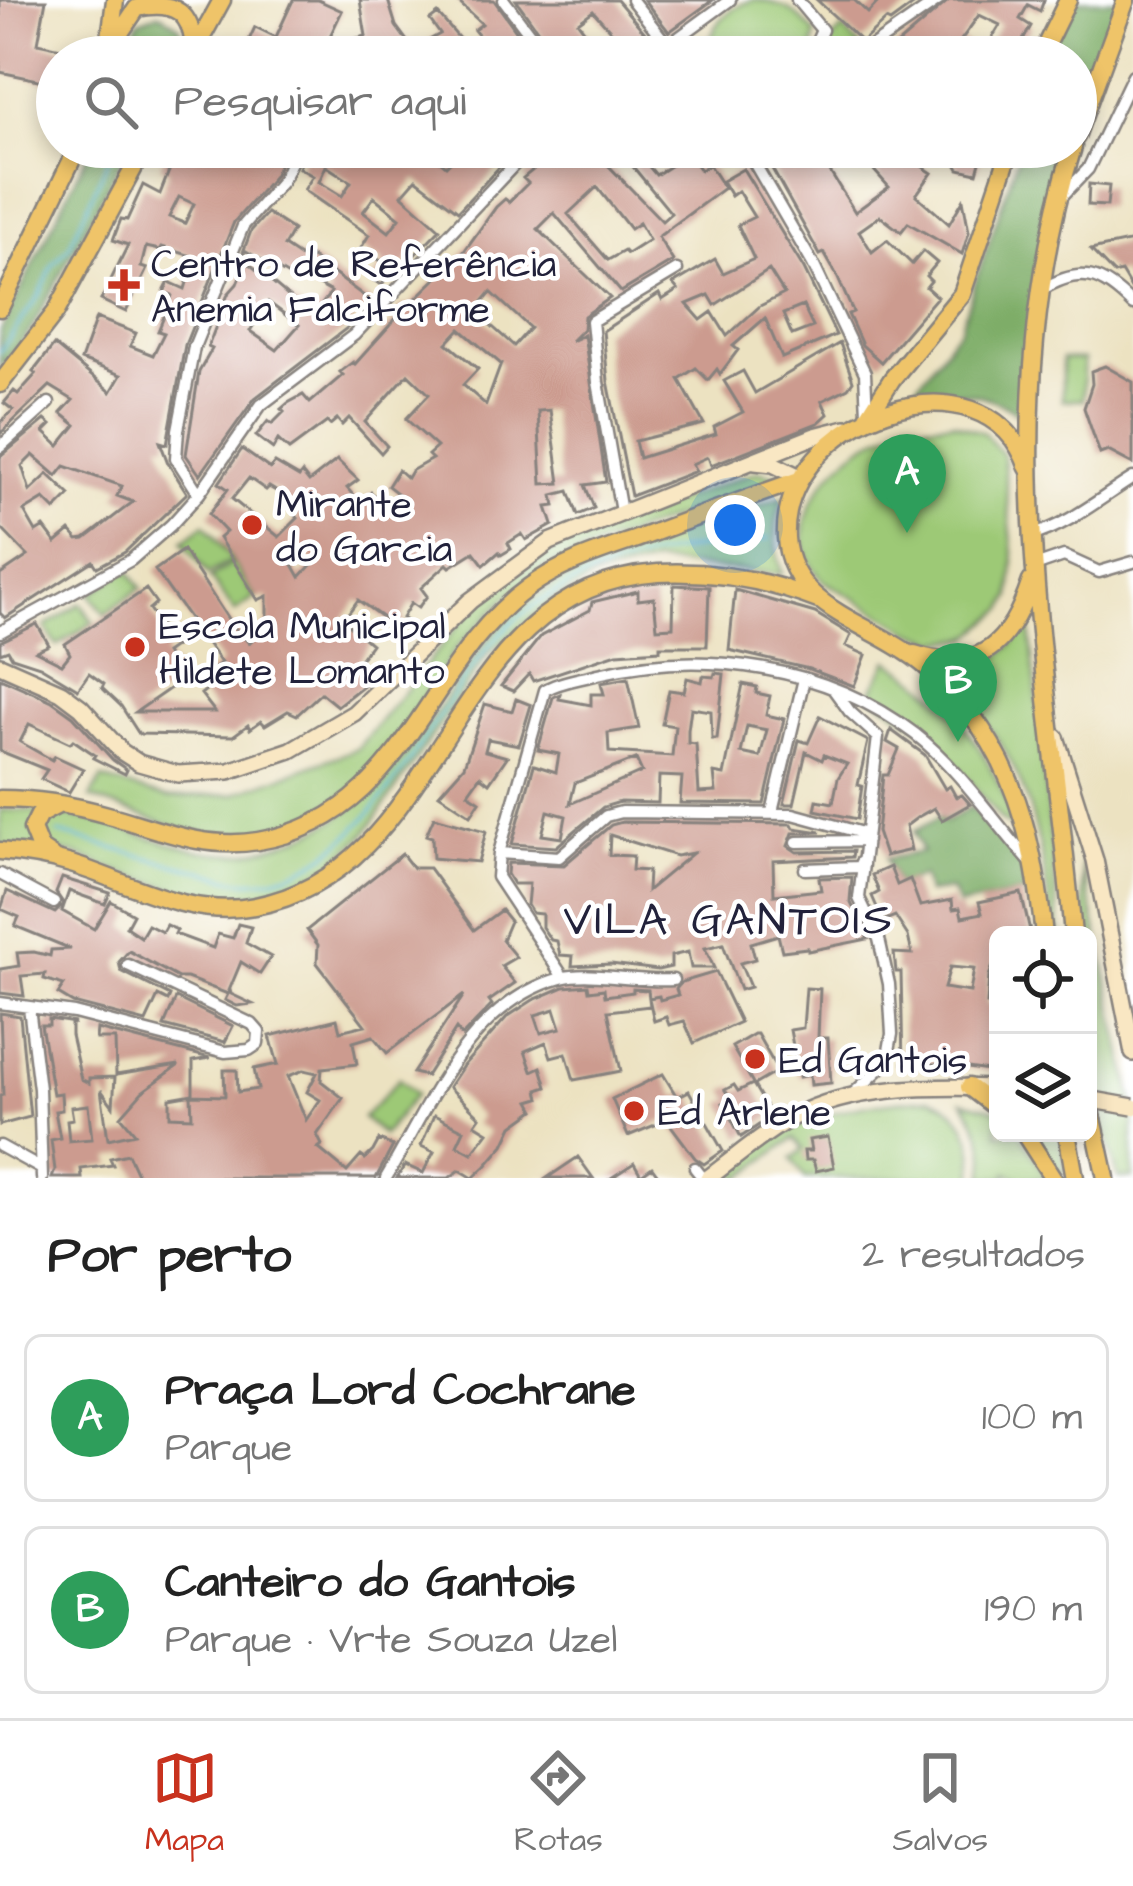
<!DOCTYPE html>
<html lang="pt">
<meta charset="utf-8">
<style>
:root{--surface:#fff;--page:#f2f2f2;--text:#222;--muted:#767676;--line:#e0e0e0;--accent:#c8321e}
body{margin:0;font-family:"Architects Daughter",sans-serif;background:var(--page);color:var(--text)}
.controls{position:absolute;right:36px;bottom:36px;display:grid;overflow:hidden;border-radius:18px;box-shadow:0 6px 18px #0003}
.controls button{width:108px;height:108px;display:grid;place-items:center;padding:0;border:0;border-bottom:3px solid var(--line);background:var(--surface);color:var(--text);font:60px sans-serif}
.you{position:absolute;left:735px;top:525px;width:42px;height:42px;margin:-30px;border:9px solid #fff;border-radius:50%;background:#1a73e8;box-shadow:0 0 0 18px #1a73e833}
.badge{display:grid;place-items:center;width:78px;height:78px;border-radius:50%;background:var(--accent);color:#fff;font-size:39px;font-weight:700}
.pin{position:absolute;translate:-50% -99px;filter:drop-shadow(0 3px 6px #0008)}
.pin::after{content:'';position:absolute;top:63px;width:42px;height:36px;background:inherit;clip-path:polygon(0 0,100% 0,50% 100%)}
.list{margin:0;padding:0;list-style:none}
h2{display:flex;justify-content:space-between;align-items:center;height:156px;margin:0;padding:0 48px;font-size:51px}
h2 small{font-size:39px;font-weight:400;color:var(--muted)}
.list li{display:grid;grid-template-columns:78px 1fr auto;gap:36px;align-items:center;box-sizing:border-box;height:168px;margin:0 24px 24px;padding:0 24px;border:3px solid var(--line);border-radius:18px}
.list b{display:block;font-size:45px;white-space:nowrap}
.list p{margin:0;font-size:39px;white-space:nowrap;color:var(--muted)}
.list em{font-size:39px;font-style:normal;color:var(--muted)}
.icon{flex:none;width:66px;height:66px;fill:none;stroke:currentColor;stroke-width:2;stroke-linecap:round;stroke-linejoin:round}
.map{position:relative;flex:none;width:1133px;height:1178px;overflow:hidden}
.search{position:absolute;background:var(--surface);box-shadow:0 6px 18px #0003;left:36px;right:36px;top:36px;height:132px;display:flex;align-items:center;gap:30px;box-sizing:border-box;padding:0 42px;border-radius:66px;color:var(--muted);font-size:45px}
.sheet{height:540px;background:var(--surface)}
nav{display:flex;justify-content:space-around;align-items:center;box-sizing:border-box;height:168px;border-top:3px solid var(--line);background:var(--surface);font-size:33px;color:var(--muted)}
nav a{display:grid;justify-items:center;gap:6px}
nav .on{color:var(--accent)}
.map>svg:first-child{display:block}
</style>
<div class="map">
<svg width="1133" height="1178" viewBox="0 0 1133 1178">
<rect width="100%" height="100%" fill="#fff"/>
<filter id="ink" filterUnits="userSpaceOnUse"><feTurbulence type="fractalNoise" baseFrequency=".00833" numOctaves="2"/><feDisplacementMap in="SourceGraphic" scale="24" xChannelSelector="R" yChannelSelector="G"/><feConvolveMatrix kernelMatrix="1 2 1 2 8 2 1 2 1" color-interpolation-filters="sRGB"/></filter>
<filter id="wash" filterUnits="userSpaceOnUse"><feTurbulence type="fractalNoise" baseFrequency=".004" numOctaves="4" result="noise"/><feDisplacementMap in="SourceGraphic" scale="48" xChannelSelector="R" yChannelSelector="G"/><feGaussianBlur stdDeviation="2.7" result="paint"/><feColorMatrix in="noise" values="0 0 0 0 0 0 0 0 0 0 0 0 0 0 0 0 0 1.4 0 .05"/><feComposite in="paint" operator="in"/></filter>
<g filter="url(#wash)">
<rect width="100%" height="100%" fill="#ece2c1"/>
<path fill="#9dc976" stroke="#607658" stroke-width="3" d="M753 0C783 2 796 11 815 34L812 50 802 57H705C712 27 723 9 753 0Z
M843 29 860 47 845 57H824L827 44Z
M1062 359 1083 360V400H1062Z
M953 422 984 433 1003 455 1014 561 1011 597 1005 609 969 638 938 641 913 632 824 581C774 532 828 461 878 437 902 426 928 423 953 422Z
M758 471 781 477 545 567 508 596 457 647 406 726 357 787 304 820 239 835 184 830 90 798 102 779 168 798 233 794 357 749 480 599 525 567 567 542Z
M783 497C773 524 774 547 782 574L655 563 597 577 553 600 488 654 365 834 333 864 282 891 217 901 125 874 72 853 0 846V810C30 810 61 813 90 820 136 831 203 861 249 852 355 829 391 779 448 694 467 667 485 639 510 616 573 558 702 527 783 497Z
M205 524 232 560 208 574 183 541Z
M233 563 255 598 235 612 210 578Z
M128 569 141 588 105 614 90 594Z
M81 603 93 622 57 646 45 627Z
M1029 618 1060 935H1052C1046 868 1035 795 997 738 982 715 961 694 943 673 984 671 1012 656 1029 618Z
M888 660C942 692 977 734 1002 792 1007 804 1013 814 1012 827L1001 820 934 736 870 695Z
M1082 862 1133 1101V1178H1118L1101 1117 1088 935H1085Z
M399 1079 416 1094 383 1135 363 1118Z
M931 1098C968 1111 976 1142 974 1178H805L792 1159 803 1149 794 1138 741 1178 735 1174 734 1168C799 1114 849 1104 931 1098Z
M963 1101 998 1110V1133H1020L1047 1178H1020L1007 1173 1005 1178H984C989 1150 980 1124 963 1101Z
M1033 1133H1060L1066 1178H1065Z"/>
<path fill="#7ead67" stroke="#506851" stroke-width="3" d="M1065 0H1120L1076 117V57H1048Z
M159 13 179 26 183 38 175 57H124L139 21Z
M91 147H128L31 330 0 368V332Z
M1021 147H1067L1046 211 1023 417C981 387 959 392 910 395L960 328Z
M971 807 1024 865 1028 892 959 906 951 890 927 893 923 876 897 885 886 859 922 852 914 832 938 818 946 822Z"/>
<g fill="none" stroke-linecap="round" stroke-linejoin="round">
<path stroke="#53b2d1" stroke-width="3" d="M153 57 159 34
M0 352 40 294 53 265 69 247 114 147
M58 833C105 846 152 860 200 870 214 874 230 880 244 881 375 886 433 685 519 617 592 559 678 549 768 539"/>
</g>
<g id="blocks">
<path fill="#cc9b8f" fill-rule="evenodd" d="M0 0H46L38 43 84 53V57H57V84L0 72Z
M293 0H318L342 11 320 57H241L255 27 276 37Z
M360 0H388L396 26 413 49 440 34 430 20 438 14 475 57H372L370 47 351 49 353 39 366 36Z
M456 0H494L535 57H496L474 30 482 24Z
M516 0H617L651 40 634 57 593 11 578 22 604 57H557Z
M644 0H713L669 32Z
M817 0H854L868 13 880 0H920L890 22 886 20 862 42Z
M949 0H1044L1040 11 1028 5 1020 19 1031 26 1018 49 1027 57H989L983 53 1000 25 979 15 961 40 989 57H883Z
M170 147H287L274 176 234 222 185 345 167 444 160 442 168 463 187 493 125 552 97 567 93 561 5 618 0 613V575L28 556 0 527V457L45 420 51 425 44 432 59 446 76 425 61 413 73 400 50 386 0 434V423L13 410 4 403 14 391 18 394 36 374 33 372 54 345 111 392 121 375 81 360 96 318 136 333 130 346 153 355 164 333 158 331 170 302 172 295 164 292 169 282 185 289 195 257 162 247 160 250 146 247 141 267 147 269 126 312 101 300 128 245 113 240 121 219 127 220 143 185 160 194 169 171 160 167ZM179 197 194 204 185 223 169 217ZM33 455 57 476 65 466 122 486 117 496 133 502 85 539 78 540 70 531 56 543 44 527 36 532 24 511 44 499 55 510 70 495 48 474 30 491 22 466Z
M323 147H437L431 154 446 166 459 153 452 147H518L458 211 416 179 402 195 440 229 398 272 391 268 382 285 373 280 384 263 361 248 369 235 304 190 313 176 299 168 304 156 313 161ZM326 166 351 182 342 196 319 182ZM374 197 400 218 389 232 363 212Z
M561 147H614L619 154 607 164 662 221 671 213 625 157 635 150 656 175 679 160 670 147H698L688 154 700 170 709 165 724 188 658 237 673 261 621 292 554 213 538 229 610 298 584 316 583 329 571 341 584 335 606 482 585 485 594 508 578 515 569 491 553 495 555 506 547 507 553 525 526 540 522 534 508 543 511 549 501 555 499 552 484 565 474 552 450 567 447 564 421 588 427 596 418 608 411 603 402 618 406 621 400 630 358 600 343 620 371 644 354 668 370 680 337 706 321 693 297 715 288 711 265 725 261 721 250 729 248 725 233 736 139 734 121 706 102 688 104 684 89 673 78 689 40 666 12 657 8 650 0 653V642L37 624 49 645 36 651 62 664 70 654 65 644 146 589 156 603 149 609 175 646 165 653 182 680 136 712H215L201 694 216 682 208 672 221 663 155 570 183 550 232 625 249 643 267 625V596L258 600 219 538 226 532 209 514 228 489 219 483 242 449 270 469 275 463 299 477 302 473 309 482 337 460 358 480 347 488 360 503 371 492 394 514 406 500 388 486 398 470 407 478 411 471 432 459 428 455 437 447 406 419 429 394 408 374 365 422 387 446 381 453 349 418 342 425 337 419 330 425 327 422 289 450 278 440 273 449 256 436 268 421 272 424 284 412 281 409 288 403 303 395 310 403 343 375 340 372 353 362 355 364 400 314 396 311 403 304 407 307 443 272 447 275 496 207 505 199 509 202 528 183 523 178ZM597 187 630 229 639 223 649 240 627 254 624 251 608 260 568 214ZM491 292 530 328 514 346 475 311ZM460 329 501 364 486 405 463 385 478 369 447 343ZM550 410 560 483 542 484 538 411ZM249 478 266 490 269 487 279 493 298 518 279 537 232 499ZM300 551 314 562 300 577 291 561Z
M760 147H808L814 157 828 147H849L825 164 855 212 889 187 853 147H927L920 165 932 173 916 195 949 224 963 200 969 232 962 254 908 223 901 232 880 216 859 231 872 252 887 240 912 264 923 251 937 263 926 276 931 281 926 287 937 297 881 362 862 345 848 314 853 312 836 274 824 253 820 255Z
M958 147H984L977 173 959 169 953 159Z
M743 169 804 269 836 335 782 358 765 318 733 346 738 350 720 374 717 369 708 380 696 368 679 379 704 424 635 441 639 458 716 434 714 427 743 412 724 381 743 371 755 393 840 343 853 381 848 388 822 401 828 414 818 423 711 465 708 457 692 464 696 471 631 496 608 381 603 331 659 294 662 300 678 290 673 284 715 259 723 273 754 259 738 225 754 217 738 191 731 196 722 181ZM769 270 784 294 760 306 727 336 712 312 701 320 687 304 709 295 715 305ZM803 306 813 327 792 335 783 314Z
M1089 184 1109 186 1107 206 1088 205Z
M267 213 293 230 284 246 308 262 311 257 372 302 347 328 255 398 200 475 186 455 199 372 212 349 208 347 228 294 237 284 246 261 308 313 311 307 317 311 331 292 295 272 292 278 246 251 242 255 251 231ZM268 302 299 325 277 350 250 331Z
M1133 241V292L1121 272 1114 274 1091 250Z
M1105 366 1133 382V464L1108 451 1100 454 1084 408 1092 384 1091 371Z
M674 585 709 587 707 646H660V650L617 653 533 681 529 674 513 691 501 686 541 636 590 610 592 602 638 591V600L654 598 657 628 673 627Z
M735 590 815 613 851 635 846 646 866 655 854 686 809 669 729 650Z
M715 673 724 674 717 739H712L711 711 691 708 688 730V743L696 744 699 793 716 792 714 773 724 775 743 684 757 687 756 693 770 696 766 715 784 719 764 804 680 803 682 777 659 776 658 803 620 802 603 807 556 847 512 844 534 765 556 772 559 754 538 750 553 697 560 694 559 699 591 705V694H604L601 683 628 678 639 728 608 733 609 752 672 756 675 726 662 724 669 690 684 692 687 678 702 682 703 676 714 677ZM747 726 767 730 760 757 741 753ZM636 759 642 772 570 804 575 783ZM548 811 566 816 562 838 542 835Z
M0 678 52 701 73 716 113 760 127 770 125 774 93 758 95 755 73 740 70 743 29 724 20 742 52 760 55 756 83 769 69 792 41 779 47 770 0 751Z
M516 699 531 705 519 745 488 739 485 751 507 757 489 783 480 776 468 793 480 801 471 815 439 794 464 766 485 704 512 711Z
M820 716 868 741 858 785 862 786 857 819 815 810 817 800 833 803 838 778 847 764 824 755 822 760 806 752 794 804H784L799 740 808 743Z
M891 730 925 755 945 789 950 786 956 797 962 795 970 804 942 820 934 808 918 817 906 826 911 850 885 856 877 832 883 775H888L899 749 887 742Z
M434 817 486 831 478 862 433 858 432 837 426 835Z
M622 822 792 824 794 828 821 832 793 833 788 846 797 852 853 851 852 857 773 861 774 895 821 890 819 878 852 877 850 901 868 939 808 951 807 948 782 951 778 935 751 943 755 959 740 963 750 987 740 990 723 944 705 948 714 968H691L688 952 671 956V967L658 970 611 964 572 966 573 956 560 955 557 941 551 940 542 927V914L532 913 527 905 529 884H513L507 874 508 863 564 865 611 825ZM610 835 676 856 693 853 647 891 648 871 632 870 633 856 609 855Z
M402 854 413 868H429L474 930 501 910 510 921 502 940 516 957 501 966 515 983 489 1001 492 1005 462 1036 456 1029 426 1076 413 1073 464 995 387 1053 373 1036 353 1042 357 1064 322 1068 321 1081 343 1098 317 1135 322 1145 318 1148 347 1172 361 1156 365 1159 373 1151 379 1140 393 1146 376 1178H139L128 1154 110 1158 113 1165 81 1169 82 1178H52L55 1170 51 1140 60 1138 55 1111 62 1110 61 1093 53 1094 41 1025H49V1019L75 1023 71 1024V1035L81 1079 89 1083V1078L115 1077 113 1106 101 1090 108 1139 135 1133 121 1116 142 1092 179 1065 116 1075 115 1039H96L97 1029 210 1058 193 1061V1094L170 1098V1116L192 1117 191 1095 225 1096 224 1070H237L238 1092 258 1089 254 1069 278 1064 270 1036 337 1019 340 1031 365 1025 317 963 318 945 307 930ZM304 1070 317 1073 307 1092 320 1100 306 1120 288 1076ZM88 1105 92 1139 69 1141 67 1120 73 1119 71 1107Z
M890 867 897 885 910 879 920 906 952 900 953 909 960 908 962 917 982 913 979 902 1021 893 1031 935H998V953L989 976 987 1004 998 1006 995 1072 941 1064H903L901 972H896L894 953 912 954 908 936 895 916 883 921 872 896 879 892 872 875ZM950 967 974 969 970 992 944 988Z
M62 878 110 893 105 904 69 891 62 911 94 929 111 901 133 914 126 927 141 937 148 925 162 932 166 925 177 930 175 934 213 948 218 934 233 938 238 924 251 927 246 943 271 957 260 974 241 962 228 993 230 990 231 994 252 1004 237 1006 225 1000 228 994 187 978H178L129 951 119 962 121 971 170 996 168 1001 158 996 146 1022 73 1003 58 994 64 985 44 979 45 974 21 976 24 996 0 993V969L19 966 17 953 34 952 50 956 51 950 71 949 15 926 19 917 1 909 7 891 55 913 64 904 56 893Z
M716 972 740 1022 694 1043 684 1021 669 1025 666 1017 654 1021 649 998 659 996 660 1000 678 995 676 989 682 982Z
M588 985 589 991 604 989 605 996 633 992V989L648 990 650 1006 608 1011 621 1071 574 1080 566 1053 551 1057 546 1042 525 1051 532 1071 541 1067 547 1087 538 1090 540 1098 530 1101 535 1110 513 1126 504 1145 486 1166 473 1178 460 1170 449 1178H397L405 1165 423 1173 434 1152 421 1146 434 1115 464 1130 457 1145 472 1153 488 1132 475 1124 480 1117 449 1087 463 1066 507 1017 533 1000 564 987ZM555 1009 561 1028 541 1033 535 1015Z
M806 988 820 989 818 1038H828L831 1083 811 1085 810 1075 799 1077 790 1030 803 1028Z
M176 998 233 1026 225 1042 164 1026Z
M0 1013 20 1016 30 1117 0 1125V1096L3 1095Z
M754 1034H757L778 1071 754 1085 732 1047Z
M663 1074 677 1097 689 1091 723 1151 704 1164 695 1158 667 1120 628 1136 612 1099Z
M753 1084 772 1116 741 1137 723 1103 731 1100 725 1090 734 1085 738 1091Z
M828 1137 834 1167 816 1171 813 1160H805L804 1151H811L809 1140Z
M578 1157 593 1178H547Z
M634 1163 641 1175 652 1167 660 1178H611Z"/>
</g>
</g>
<g filter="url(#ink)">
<use href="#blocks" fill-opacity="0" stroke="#87827e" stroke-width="3"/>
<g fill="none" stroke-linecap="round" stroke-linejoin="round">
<defs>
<path id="street" d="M504 0 547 57
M632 0 665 42
M797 0 822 30 810 57
M674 41 685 57
M644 57 665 42 674 41 730 0
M857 57 939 0
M745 147 813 264 865 373 867 413
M1064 194 1088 169 1133 75
M1041 290C1082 265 1101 274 1133 305
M0 447 49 403
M199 494 176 458 178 430 194 347 243 226 282 181 298 147
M621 512 598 382 592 321 677 270
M1030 536C1069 525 1099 499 1133 478
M1032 567 1064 556 1099 572 1133 562
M0 632 131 560 171 525 199 494 261 405 354 335 531 147
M834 690 850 712 878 737 859 898 879 939 889 984 892 1034 887 1062 854 1093
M772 812 804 679
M797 842 866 841
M499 853 559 857 606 816 621 812 793 814 866 834
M805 869 859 867 861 862
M0 874 54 903
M563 977 497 877 499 853 545 690C560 681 581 679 598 674 705 648 826 666 915 734 960 769 994 822 1032 864
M0 1003 74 1013 225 1052 249 1050 258 1044 259 1032 252 1024 128 965
M29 1007 39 1089 42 1178
M0 1146 40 1168
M695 1168 703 1178
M386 1178C430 1104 468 1004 561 978 591 970 639 983 673 980"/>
<path id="secondary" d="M755 462 773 464 800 477
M0 665 61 692 81 707 122 752 139 763 178 774 229 771 291 750 354 713 470 601 550 542 815 436 846 428
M1056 737 1095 860 1133 1053
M708 1178C735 1158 762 1134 793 1117 853 1085 932 1086 998 1088"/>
<path id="primary" d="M110 38 115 0
M197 46 222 0
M109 49 137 8C176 0 192 13 194 50
M1040 57 1068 0
M1076 137 1126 0
M1073 147C990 409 1049 670 1073 935
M0 308 78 147
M0 384 56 312 145 147
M866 420 892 379 962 294 1011 147
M1028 468C986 344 780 417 786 538 790 603 859 620 905 651 929 666 953 691 971 714 1021 779 1035 855 1044 935
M914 654C981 675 1011 642 1031 581
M0 799C36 799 73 805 108 815 158 829 204 850 258 841 408 816 422 664 529 587 563 562 606 550 645 536 696 517 748 498 799 480
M0 851C24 853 48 857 71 864 132 883 189 919 255 906 450 870 444 587 658 573 714 570 766 580 818 600
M52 857 40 849 32 829 39 815 60 804
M969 1087 998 1109
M1088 1096 1106 1178
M1024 1133 1053 1178
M1067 1133 1075 1178"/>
</defs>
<use href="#street" stroke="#87827e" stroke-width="15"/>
<use href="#secondary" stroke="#87827e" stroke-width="20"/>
<use href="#primary" stroke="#87827e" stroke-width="21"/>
<use href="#street" stroke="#fff" stroke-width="10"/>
<use href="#secondary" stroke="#f9e7c3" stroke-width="15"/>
<use href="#primary" stroke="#efc469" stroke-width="16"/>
<defs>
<path id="secondary-bridge" d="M1088 1099 1133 1107"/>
</defs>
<use href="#secondary-bridge" stroke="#87827e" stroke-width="20" stroke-linecap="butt"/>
<use href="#secondary-bridge" stroke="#f9e7c3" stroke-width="15"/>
</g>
</g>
<g fill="#c8321e" stroke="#fff" stroke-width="4.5">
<path d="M118 267h12v12h12v12h-12v12h-12v-12h-12v-12h12z"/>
<circle cx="252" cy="525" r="12"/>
<circle cx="135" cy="647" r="12"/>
<circle cx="755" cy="1059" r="12"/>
<circle cx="634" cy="1111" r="12"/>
</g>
<g text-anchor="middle" stroke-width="9" stroke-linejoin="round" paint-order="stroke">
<g font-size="39" fill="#22223b" stroke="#fff" text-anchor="start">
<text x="151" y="277">Centro de Referência<tspan x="151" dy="45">Anemia Falciforme</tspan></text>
<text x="276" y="517">Mirante<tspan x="276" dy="45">do Garcia</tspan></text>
<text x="159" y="639">Escola Municipal<tspan x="159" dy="45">Hildete Lomanto</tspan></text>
<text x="779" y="1073">Ed Gantois</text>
<text x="658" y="1125">Ed Arlene</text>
</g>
<g font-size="45" letter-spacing="3" fill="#22223b" stroke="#fff">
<text x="729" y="934">VILA GANTOIS</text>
</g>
</g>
</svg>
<div class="controls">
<button><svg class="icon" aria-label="locate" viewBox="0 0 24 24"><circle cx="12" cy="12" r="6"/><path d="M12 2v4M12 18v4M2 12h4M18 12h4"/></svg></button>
<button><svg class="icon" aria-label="layers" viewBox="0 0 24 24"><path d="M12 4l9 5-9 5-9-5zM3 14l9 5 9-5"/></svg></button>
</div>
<div class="you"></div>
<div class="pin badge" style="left:907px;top:533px;background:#2e9e5b">A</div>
<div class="pin badge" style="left:958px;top:742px;background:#2e9e5b">B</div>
<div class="search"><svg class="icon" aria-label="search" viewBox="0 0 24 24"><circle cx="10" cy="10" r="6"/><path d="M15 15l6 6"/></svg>Pesquisar aqui</div>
</div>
<section class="sheet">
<h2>Por perto<small>2 resultados</small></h2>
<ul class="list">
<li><span class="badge" style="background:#2e9e5b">A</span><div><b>Praça Lord Cochrane</b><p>Parque</p></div><em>100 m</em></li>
<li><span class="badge" style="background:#2e9e5b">B</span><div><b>Canteiro do Gantois</b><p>Parque · Vrte Souza Uzel</p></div><em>190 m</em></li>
</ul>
</section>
<nav>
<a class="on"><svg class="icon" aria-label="map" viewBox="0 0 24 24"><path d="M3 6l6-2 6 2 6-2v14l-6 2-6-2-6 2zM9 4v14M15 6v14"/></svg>Mapa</a>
<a><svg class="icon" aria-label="directions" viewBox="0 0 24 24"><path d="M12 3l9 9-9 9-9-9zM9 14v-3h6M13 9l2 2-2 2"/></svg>Rotas</a>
<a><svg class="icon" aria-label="saved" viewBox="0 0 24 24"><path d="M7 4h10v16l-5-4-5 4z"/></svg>Salvos</a>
</nav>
